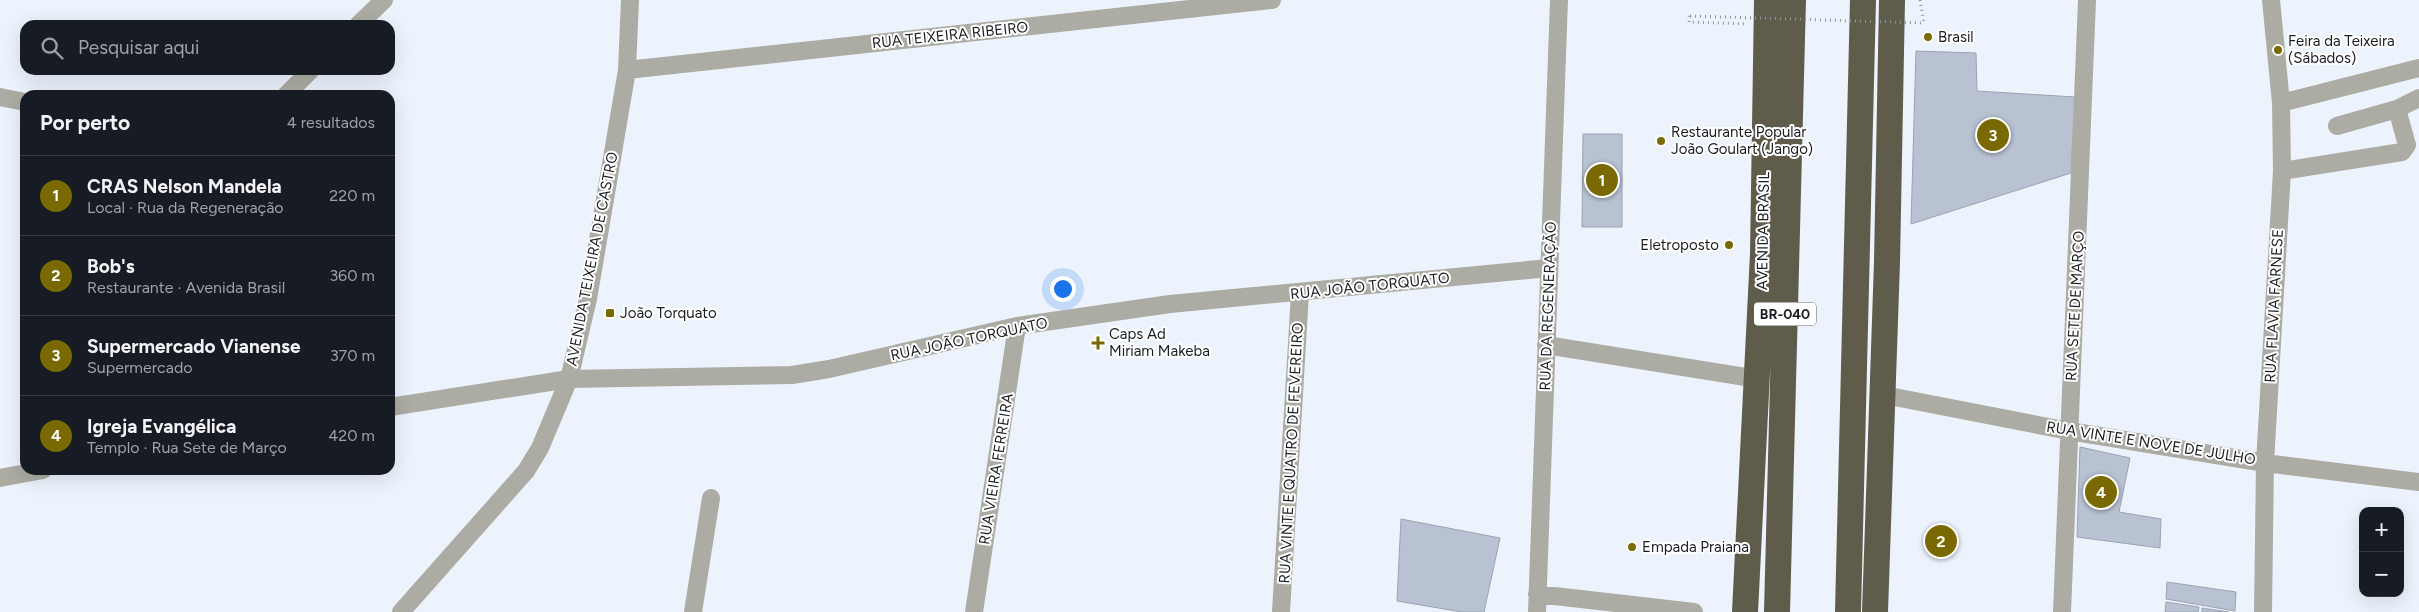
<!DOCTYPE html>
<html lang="pt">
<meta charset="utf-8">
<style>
:root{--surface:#171b24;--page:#20242c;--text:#f1f3f6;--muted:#9ea1a6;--line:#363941;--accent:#796900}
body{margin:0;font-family:Figtree,sans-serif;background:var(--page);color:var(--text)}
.controls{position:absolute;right:15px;bottom:15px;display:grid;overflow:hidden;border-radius:10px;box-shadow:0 5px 20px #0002}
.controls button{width:45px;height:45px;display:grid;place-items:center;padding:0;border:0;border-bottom:1px solid var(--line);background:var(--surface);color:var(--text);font:25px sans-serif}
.you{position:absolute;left:1062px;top:288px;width:18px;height:18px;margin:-12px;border:4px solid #fff;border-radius:50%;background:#1a73e8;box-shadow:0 0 0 8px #1a73e833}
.badge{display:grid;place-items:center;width:32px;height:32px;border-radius:50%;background:var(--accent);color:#fff;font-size:16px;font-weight:700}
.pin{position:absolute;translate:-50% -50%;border:2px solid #fff;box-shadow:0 1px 5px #0006}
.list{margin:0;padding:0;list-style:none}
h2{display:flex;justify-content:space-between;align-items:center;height:65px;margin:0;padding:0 20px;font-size:21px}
h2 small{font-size:16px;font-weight:400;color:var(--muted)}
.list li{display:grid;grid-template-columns:32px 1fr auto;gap:15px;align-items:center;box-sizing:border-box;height:80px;padding:0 20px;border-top:1px solid var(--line)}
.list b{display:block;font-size:19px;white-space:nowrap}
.list p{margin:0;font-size:16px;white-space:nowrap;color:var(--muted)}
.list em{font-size:16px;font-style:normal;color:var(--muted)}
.icon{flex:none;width:28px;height:28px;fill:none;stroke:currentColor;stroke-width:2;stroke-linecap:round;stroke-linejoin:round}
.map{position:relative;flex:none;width:2419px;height:612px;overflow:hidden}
.search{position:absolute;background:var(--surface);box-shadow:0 5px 20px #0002;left:20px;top:20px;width:375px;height:55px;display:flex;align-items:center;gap:12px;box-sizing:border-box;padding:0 18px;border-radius:15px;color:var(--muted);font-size:19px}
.panel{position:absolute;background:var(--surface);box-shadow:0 5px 20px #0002;left:20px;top:90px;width:375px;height:385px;border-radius:15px}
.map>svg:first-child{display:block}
</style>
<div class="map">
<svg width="2419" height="612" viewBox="0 0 2419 612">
<rect width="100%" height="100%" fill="#edf3fd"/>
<path fill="#b8c2d2" stroke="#9aa3b3" d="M1916 51 1976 53 1977 91 2075 97 2071 173 1911 224Z
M1583 134H1622V227H1582Z
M2080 447 2130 458 2119 512 2161 519 2160 548 2077 537Z
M1401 519 1500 538 1484 612H1462L1397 601Z
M2167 582 2236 592 2235 611 2166 599Z
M2166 602 2199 607 2198 612H2165Z
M2202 608 2229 612H2202Z"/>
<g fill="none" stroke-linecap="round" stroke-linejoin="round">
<path stroke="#90959d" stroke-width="3" stroke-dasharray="1 4" stroke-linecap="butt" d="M1920 0 1924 23
M1690 16 1689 22 1747 24"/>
<path stroke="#adaca4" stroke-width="18" d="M358 25 384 0
M627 70 1272 0
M286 95 311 70
M0 97 25 102
M2281 103 2419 68
M2337 126 2397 109 2419 98
M2282 171 2402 152 2407 145 2397 109
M1546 345 1758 379
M1884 395 2069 431 2265 463 2419 482
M390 407 569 379 792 375 829 369 1017 326 1170 304 1549 268
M0 478 43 470
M1537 594 1694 612
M401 612 526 471 540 448 569 379 588 299 627 70 630 0
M693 612 711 498
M974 612 1017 326
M1281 612 1300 293
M1537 612 1559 0
M2062 612 2087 0
M2263 612 2265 463 2282 171 2281 103 2271 0"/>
<path stroke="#5f5c4c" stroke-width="26" d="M1745 612 1763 254 1767 0
M1777 612 1793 0
M1848 612 1863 0
M1875 612 1887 262 1892 0"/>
<path stroke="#90959d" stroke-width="3" stroke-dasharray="1 4" stroke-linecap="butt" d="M1690 16 1924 23"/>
</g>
<g fill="#796900" stroke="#fff" stroke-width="2">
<circle cx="1928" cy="37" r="5"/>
<circle cx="2278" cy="50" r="5"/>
<circle cx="1661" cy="141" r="5"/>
<circle cx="1729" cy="245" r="5"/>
<rect x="605" y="308" width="10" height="10" rx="2.5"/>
<path d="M1095.5 335.5h5v5h5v5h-5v5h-5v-5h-5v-5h5z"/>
<circle cx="1632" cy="547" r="5"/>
</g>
<g text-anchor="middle" stroke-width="4" stroke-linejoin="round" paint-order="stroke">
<rect fill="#fff" stroke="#5f6165" stroke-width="1" x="1754" y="302.5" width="62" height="23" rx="4"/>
<g font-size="14" font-weight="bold" fill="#1a1d23">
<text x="1785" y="319">BR-040</text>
</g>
<g font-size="15" fill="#1a1d23" stroke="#fff">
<text transform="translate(950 35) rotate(-6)" y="5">RUA TEIXEIRA RIBEIRO</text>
<text transform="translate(1763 231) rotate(-89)" y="5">AVENIDA BRASIL</text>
<text transform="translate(592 259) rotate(-79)" y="5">AVENIDA TEIXEIRA DE CASTRO</text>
<text transform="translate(1370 286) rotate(-6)" y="5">RUA JOÃO TORQUATO</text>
<text transform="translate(1548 306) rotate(-88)" y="5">RUA DA REGENERAÇÃO</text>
<text transform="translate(2075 306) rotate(-87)" y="5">RUA SETE DE MARÇO</text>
<text transform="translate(2274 306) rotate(-87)" y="5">RUA FLAVIA FARNESE</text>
<text transform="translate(969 339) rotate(-12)" y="5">RUA JOÃO TORQUATO</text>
<text transform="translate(2151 443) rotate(9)" y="5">RUA VINTE E NOVE DE JULHO</text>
<text transform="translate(1291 453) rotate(-87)" y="5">RUA VINTE E QUATRO DE FEVEREIRO</text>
<text transform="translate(996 469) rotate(-81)" y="5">RUA VIEIRA FERREIRA</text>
</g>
<g font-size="15" fill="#1a1d23" stroke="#fff" text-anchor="start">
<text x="1938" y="42">Brasil</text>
<text x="2288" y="46">Feira da Teixeira<tspan x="2288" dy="17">(Sábados)</tspan></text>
<text x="1671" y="137">Restaurante Popular<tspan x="1671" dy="17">João Goulart (Jango)</tspan></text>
<text x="1719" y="250" text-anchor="end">Eletroposto</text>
<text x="620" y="318">João Torquato</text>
<text x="1109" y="339">Caps Ad<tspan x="1109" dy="17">Miriam Makeba</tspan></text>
<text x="1642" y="552">Empada Praiana</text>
</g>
</g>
</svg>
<div class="controls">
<button>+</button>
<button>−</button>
</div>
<div class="you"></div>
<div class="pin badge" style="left:1602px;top:180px">1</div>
<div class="pin badge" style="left:1941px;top:541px">2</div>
<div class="pin badge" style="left:1993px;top:135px">3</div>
<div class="pin badge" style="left:2101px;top:492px">4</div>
<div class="search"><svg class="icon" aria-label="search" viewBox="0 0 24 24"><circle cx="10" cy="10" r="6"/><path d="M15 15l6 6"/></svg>Pesquisar aqui</div>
<section class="panel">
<h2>Por perto<small>4 resultados</small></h2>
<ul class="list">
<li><span class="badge">1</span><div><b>CRAS Nelson Mandela</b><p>Local · Rua da Regeneração</p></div><em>220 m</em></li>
<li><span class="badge">2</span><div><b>Bob's</b><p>Restaurante · Avenida Brasil</p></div><em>360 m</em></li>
<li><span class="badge">3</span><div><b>Supermercado Vianense</b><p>Supermercado</p></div><em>370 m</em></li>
<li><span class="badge">4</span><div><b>Igreja Evangélica</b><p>Templo · Rua Sete de Março</p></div><em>420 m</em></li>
</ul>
</section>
</div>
